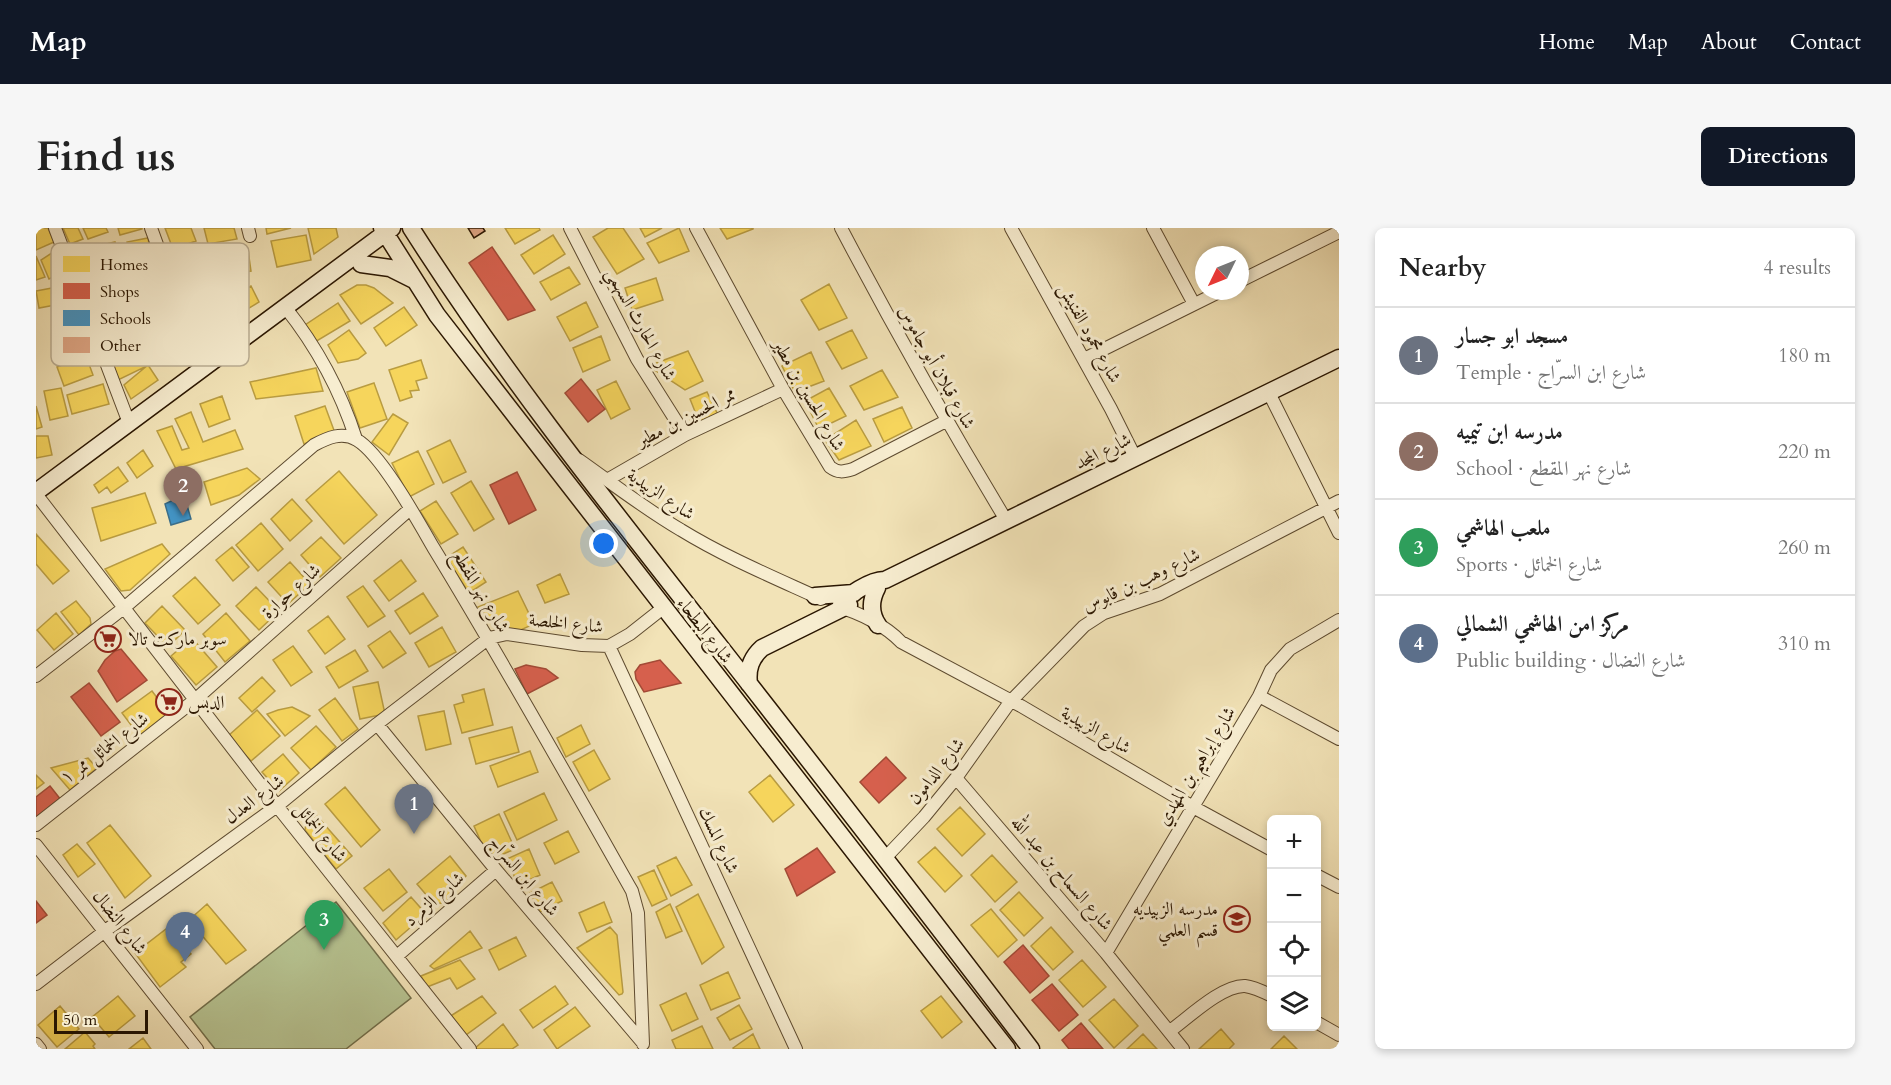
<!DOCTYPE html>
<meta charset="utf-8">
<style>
:root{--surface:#fff;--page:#f6f6f6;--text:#222;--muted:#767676;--line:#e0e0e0;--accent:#111827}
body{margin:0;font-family:Cardo,Amiri,serif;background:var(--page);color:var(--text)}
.controls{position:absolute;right:18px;bottom:18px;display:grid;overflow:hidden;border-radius:9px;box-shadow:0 3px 9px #0003}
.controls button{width:54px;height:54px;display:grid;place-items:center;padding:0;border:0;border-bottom:2px solid var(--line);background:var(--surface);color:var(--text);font:30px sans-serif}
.compass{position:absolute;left:1159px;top:18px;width:54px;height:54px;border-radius:50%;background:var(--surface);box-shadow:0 3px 9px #0003;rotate:227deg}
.scale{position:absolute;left:18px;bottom:15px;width:94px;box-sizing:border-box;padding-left:6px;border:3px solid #2b1702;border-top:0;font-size:16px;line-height:21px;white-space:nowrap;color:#2b1702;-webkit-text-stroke:4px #f7edd0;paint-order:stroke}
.you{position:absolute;left:568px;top:316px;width:21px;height:21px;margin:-15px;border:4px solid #fff;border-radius:50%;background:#1a73e8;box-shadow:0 0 0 9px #1a73e833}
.badge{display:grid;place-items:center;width:39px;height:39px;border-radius:50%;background:var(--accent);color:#fff;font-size:20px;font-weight:700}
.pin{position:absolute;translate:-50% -50px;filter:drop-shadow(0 2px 3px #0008)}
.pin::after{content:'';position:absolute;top:32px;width:21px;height:18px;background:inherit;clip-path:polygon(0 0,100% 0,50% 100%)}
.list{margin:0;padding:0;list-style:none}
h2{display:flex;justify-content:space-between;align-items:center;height:78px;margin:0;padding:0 24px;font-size:26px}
h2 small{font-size:20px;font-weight:400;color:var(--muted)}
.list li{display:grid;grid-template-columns:39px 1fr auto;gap:18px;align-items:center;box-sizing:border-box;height:96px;padding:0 24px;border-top:2px solid var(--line)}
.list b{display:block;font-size:22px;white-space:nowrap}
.list p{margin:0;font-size:20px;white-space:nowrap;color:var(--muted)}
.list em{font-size:20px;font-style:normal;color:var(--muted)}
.icon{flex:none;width:33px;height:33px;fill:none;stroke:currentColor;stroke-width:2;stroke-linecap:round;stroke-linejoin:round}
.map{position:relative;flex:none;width:1303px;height:821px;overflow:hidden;border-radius:9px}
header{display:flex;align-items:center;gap:36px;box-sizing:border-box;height:84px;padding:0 30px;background:var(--accent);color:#fff}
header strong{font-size:28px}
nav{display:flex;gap:33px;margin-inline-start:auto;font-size:21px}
.intro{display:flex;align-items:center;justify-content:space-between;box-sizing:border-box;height:144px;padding:0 36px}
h1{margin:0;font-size:42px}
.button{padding:15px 27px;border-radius:9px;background:var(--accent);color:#fff;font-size:21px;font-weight:700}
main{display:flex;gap:36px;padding:0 36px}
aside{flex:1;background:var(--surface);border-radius:9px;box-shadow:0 3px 9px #0003}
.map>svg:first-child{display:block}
</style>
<header>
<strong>Map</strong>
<nav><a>Home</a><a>Map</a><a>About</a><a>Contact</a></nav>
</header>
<div class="intro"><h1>Find us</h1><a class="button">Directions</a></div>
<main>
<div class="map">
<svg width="1303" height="821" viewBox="0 0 1303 821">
<rect width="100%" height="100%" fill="#f2e3b7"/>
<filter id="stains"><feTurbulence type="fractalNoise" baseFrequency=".00333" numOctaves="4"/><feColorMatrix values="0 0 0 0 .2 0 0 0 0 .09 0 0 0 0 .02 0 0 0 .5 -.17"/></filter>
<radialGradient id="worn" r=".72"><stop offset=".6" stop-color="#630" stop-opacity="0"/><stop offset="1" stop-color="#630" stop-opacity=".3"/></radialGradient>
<path fill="#b7c492" stroke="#716e4a" stroke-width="1.5" d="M300 674 375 770 310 821H179L154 789Z"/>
<path fill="#f6d55c" stroke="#b99c41" stroke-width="1.5" d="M0 0H12L18 14 0 22Z
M27 0H42L47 11 34 16Z
M47 0H70L72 4 52 11Z
M82 0H106V1L84 7Z
M129 0H155L160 13 137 21Z
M168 0H198L201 11 172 16Z
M230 0H255L231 6Z
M272 0H300L302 9 278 26Z
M469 0H503L504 2 479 16Z
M572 0H587L608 31 581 46 557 9Z
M604 0H626L609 9Z
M643 0 653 23 623 35 611 15Z
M684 0H717V1L691 11Z
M270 7 275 32 241 39 235 13Z
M517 7 529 26 498 46 485 27Z
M112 10 115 27 93 29 91 14Z
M79 14 90 52 51 67 36 24Z
M22 21 30 48 22 52 19 48 13 51 5 32Z
M212 22 215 43 182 48 177 27Z
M0 28 9 49 0 52Z
M533 39 544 56 515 72 504 54Z
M620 50 627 72 596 82 589 60Z
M793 56 811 90 783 102 765 72Z
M32 57 35 74 3 80 0 63Z
M321 57H330L338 60 357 75 325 96 304 67Z
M215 58 223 74 195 91 186 71Z
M550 74 562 99 534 113 521 89Z
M302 75 314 93 279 114 269 97Z
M368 79 381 97 350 118 338 100Z
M313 102 330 125 322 131 302 135 292 117Z
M816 102 831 130 806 141 790 114Z
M565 108 574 132 547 144 537 120Z
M104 118 113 137 82 152 75 131Z
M652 123 667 153 649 162 617 141 615 137Z
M775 124 788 153 759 164 746 138Z
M50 128 57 147 28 158 21 139Z
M385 132 391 150 380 153 383 162 374 163 376 169 364 173 353 142Z
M112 137 122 152 95 171 88 157Z
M280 140 287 163 220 171 214 154Z
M846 142 862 169 828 182 814 158Z
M580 153 594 181 575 191 561 162Z
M338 155 351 191 324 200 311 164Z
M67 156 73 176 36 186 31 167Z
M25 160 32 188 14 192 8 163Z
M793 160 810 188 783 201 769 173Z
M671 164 683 189 658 200 653 189 660 186 654 171Z
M186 168 194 191 173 199 164 176Z
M0 178 6 199 0 201Z
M289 178 299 205 268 216 259 188Z
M866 179 876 200 848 214 837 191Z
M155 184 167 214 199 202 207 221 140 241 121 203 136 198 146 222 153 220 139 191Z
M357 186 372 195 353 227 336 214Z
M820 192 835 218 803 232 789 212Z
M0 208H12L16 227 0 230Z
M414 212 430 244 407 255 391 223Z
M107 222 117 238 101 250 91 235Z
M382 223 398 256 373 269 356 235Z
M82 239 92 253 75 265 71 259 63 265 58 257Z
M211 240 224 251 203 267 175 277 168 254Z
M303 243 341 287 308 316 270 272Z
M435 253 458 291 438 303 415 265Z
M109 265 120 295 65 313 56 280Z
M256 271 276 293 254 313 235 291Z
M400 273 422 306 405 316 384 283Z
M225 295 247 321 222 343 200 317Z
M0 306 33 343 17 356 0 336Z
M285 309 305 330 284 349 265 327Z
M126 316 134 326 94 362 85 363 69 341Z
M196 319 213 339 197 353 180 332Z
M427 319 450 354 433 365 410 330Z
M365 332 380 353 353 373 338 353Z
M254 334 274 356 252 376 232 354Z
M524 346 533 366 509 375 501 357Z
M159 349 184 377 162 396 137 368Z
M327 358 349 388 332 399 311 369Z
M220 359 243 383 223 402 200 378Z
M482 363 498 396 478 405 460 398 442 379Z
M387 365 402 388 374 406 359 383Z
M40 373 54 390 55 396 43 407 25 384Z
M126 378 149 402 132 419 109 395Z
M20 385 37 406 18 422 1 402Z
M190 385 214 413 189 434 167 406Z
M292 388 309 411 289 426 272 403Z
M406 399 420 424 393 439 379 415Z
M354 403 370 425 347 440 332 418Z
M156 410 181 439 160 457 135 428Z
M257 418 276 444 255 458 237 432Z
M319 422 332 443 303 460 290 439Z
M226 449 239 463 216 484 203 470Z
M342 454 349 486 324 491 317 459Z
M448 461 457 497 426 505 418 477 428 474 426 467Z
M116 463 134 487 104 509 86 485Z
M299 470 322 501 306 513 283 482Z
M256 479 274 488 249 508 231 486 242 482Z
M221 482 244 508 215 533 192 508Z
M408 483 415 516 390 522 382 488Z
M545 497 554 516 530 529 521 510Z
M280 498 300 519 275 542 255 520Z
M476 499 483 524 440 536 433 510Z
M558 522 574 551 553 563 537 534Z
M494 523 502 544 462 559 454 538Z
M247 526 263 545 243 563 226 544Z
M52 530 61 540 34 562 15 540Z
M0 547 8 555 0 561Z
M734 547 758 577 737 594 713 564Z
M309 559 344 602 325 619 289 576Z
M508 565 521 592 481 612 468 584Z
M924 579 949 606 926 628 901 601Z
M463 586 479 621 458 630 454 621 449 623 438 598Z
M281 588 316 628 300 641 269 602 270 596Z
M74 597 115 648 89 670 51 615Z
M532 603 543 624 519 636 508 615Z
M41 616 59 636 42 649 27 627Z
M899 619 926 648 909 664 882 634Z
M493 621 504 647 482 657 471 631Z
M956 627 981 654 959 674 935 647Z
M414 628 430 648 417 661V667L406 675 398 676 381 656Z
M640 629 656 657 635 668 621 638Z
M353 641 371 664 347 683 328 660Z
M618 642 631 671 616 678 602 649Z
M516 654 526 673 504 684 494 665Z
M983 664 1007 690 988 708 964 682Z
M662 666 688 719 666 736 640 679Z
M375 669 390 686 360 712 347 695Z
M568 674 576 694 551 704 543 685Z
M171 676 210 722 190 736 153 692Z
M634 676 646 703 630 710 620 684Z
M955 681 981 712 962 729 935 697Z
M574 699 581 707 587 764 586 766 583 767 541 720Z
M1015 699 1037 724 1017 742 995 718Z
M130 701 155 726 145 734 150 739 124 759 99 725Z
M434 703 446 720 398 741 394 738Z
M480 709 490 728 463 742 453 722Z
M424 732 439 751 421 761 414 750 391 759 385 748Z
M1046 732 1070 759 1047 779 1023 752Z
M692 744 704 770 675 782 664 757Z
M519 758 532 776 497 800 484 782Z
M650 765 662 791 636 803 624 777Z
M82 768 99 788 73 809 56 789Z
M446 768 460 785 430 807 413 789Z
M905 768 926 794 906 810 885 783Z
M1078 771 1102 798 1078 820 1053 792Z
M703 777 716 801 694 812 681 790Z
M24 778 43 801 21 819 2 797Z
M539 779 554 798 521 821 508 802Z
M467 796 482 817 476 821H438Z
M666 798 677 821H640L636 812Z
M1185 801 1198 816 1193 821H1163Z
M49 804 59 816 57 818 59 821H29Z
M717 806 724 821H698L697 820Z
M1107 806 1121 821H1091Z
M1248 808 1261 821H1235Z
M107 810 115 821H93Z"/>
<path fill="#d6604d" stroke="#a34a36" stroke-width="1.5" d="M456 19 499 82 472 92 433 35Z
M545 151 569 181 552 194 529 165Z
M481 244 500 282 473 296 454 257Z
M85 421 111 452 81 474 62 443 69 432 79 423Z
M624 432 645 455 608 464 600 451 599 444 604 437Z
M490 437 510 441 522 450 491 466 479 441Z
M53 455 84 494 65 508 35 469Z
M850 529 870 550 843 575 824 554Z
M14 558 25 572 0 592V569Z
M781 620 799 644 761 668 749 641Z
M0 673 11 687 0 695Z
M987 717 1013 748 994 765 968 734Z
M1016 756 1042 787 1023 803 996 772Z
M1045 795 1067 821H1033L1026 812Z"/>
<path fill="#4393c3" stroke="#3c6e89" stroke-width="1.5" d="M148 267 155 291 135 297 129 276Z"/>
<path fill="#dfa685" stroke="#2b1702" stroke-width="1.5" d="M432 0H447L449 3 438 10Z"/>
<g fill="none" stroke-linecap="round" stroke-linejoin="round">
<defs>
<path id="street" d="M19 0 93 195
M115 0 135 55
M212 0 214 8
M534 0 601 131 649 207
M660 0 747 161 794 239C802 245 807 244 817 241L910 193
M805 0C857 99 912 196 970 292
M975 0 1075 181 1099 229
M1117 0 1158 76
M1204 53 1303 4
M249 79C281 119 304 161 320 211
M1048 131 1185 63
M1233 165 1303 305
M543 232C577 256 609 281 645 302 689 329 737 349 785 371
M571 252 649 207 747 161
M0 266 241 578 434 821
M803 379C824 385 850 398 865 414L985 478 1157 579 1236 622
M573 418 760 821
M0 448 89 379 278 217C291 210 306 203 321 212 345 226 382 293 397 319 466 432 531 548 596 663L602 685 607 816
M1223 468 1303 511
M341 496 460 642 607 815
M920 550 1070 725 1147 821
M0 597 160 471 374 281
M0 617 161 821
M850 629 888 589 920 550 974 474 1048 398 1068 385 1124 366 1303 273
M1280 647 1303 659
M1070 725 1223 468 1235 442 1254 421 1303 392
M361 728 460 642
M0 756 69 703 241 578 341 496 453 410 471 406 546 417 573 418 594 406 627 380
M1280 794 1303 807
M1134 803C1152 790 1186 757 1209 758 1218 759 1228 764 1236 768
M0 816 4 821"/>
<path id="secondary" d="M346 0 401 87 971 821
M375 0C468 146 575 280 682 416 787 550 892 685 995 821
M325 36 354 40 378 52
M0 264 356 0
M841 360C834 373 834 385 842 397
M779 368 818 365
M804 380C807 368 837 351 849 352L1303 130
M713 456C711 441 715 430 726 420L813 377"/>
</defs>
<use href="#street" stroke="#5d4a2f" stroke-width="14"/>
<use href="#secondary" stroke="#2b1702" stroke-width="19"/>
<use href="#street" stroke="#f7edd0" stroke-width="12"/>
<use href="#secondary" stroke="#f7edd0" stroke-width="16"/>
</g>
<defs>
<symbol id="supermarket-ring" viewBox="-11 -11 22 22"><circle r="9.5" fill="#f7edd0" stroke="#8f2418" stroke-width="1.5"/><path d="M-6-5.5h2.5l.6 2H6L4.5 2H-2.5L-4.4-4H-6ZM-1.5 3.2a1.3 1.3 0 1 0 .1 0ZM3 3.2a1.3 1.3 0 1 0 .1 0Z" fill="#8f2418"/></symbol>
<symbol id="school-ring" viewBox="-11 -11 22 22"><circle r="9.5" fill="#f7edd0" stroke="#8f2418" stroke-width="1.5"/><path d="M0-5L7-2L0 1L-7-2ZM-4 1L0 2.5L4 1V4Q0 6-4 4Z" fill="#8f2418"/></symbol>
</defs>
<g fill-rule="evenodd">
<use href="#supermarket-ring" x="57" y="396" width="30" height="30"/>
<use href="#supermarket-ring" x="118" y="459" width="30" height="30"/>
<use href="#school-ring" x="1186" y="676" width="30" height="30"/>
</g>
<g text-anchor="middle" stroke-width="6" stroke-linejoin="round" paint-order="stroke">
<g font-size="18" fill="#2b1702" stroke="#f7edd0">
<text transform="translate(605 96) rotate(61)" y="6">شارع الحارث السهمي</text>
<text transform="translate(1054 105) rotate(61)" y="6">شارع محمود الفنيش</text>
<text transform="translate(901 139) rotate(61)" y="6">شارع قبلان أبو جاموس</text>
<text transform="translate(773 167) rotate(60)" y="6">شارع الحسين بن مطير</text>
<text transform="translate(650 189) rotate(-27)" y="6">ممر الحسين بن مطير</text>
<text transform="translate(1067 223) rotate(-26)" y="6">شارع المجد</text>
<text transform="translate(625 266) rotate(34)" y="6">شارع الزبيدية</text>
<text transform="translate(1105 352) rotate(-25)" y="6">شارع وهب بن قابوس</text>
<text transform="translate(255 363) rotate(-42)" y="6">شارع حوارة</text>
<text transform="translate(445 363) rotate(59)" y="6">شارع نهر المقطع</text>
<text transform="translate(530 395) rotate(6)" y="6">شارع الخلصة</text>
<text transform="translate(669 402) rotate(52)" y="6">شارع البطحاء</text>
<text transform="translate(1060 502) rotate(30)" y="6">شارع الزبيدية</text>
<text transform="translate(69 520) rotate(-38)" y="6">شارع الخمائل ممر ١</text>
<text transform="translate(1160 538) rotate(-59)" y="6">شارع إبراهيم بن المهدي</text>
<text transform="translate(900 543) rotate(-52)" y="6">شارع الدامون</text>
<text transform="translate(218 571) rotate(-37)" y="6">شارع العدل</text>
<text transform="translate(285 604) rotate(51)" y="6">شارع الخمائل</text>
<text transform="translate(683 612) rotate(65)" y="6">شارع المسك</text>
<text transform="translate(1026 645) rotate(49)" y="6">شارع السماح بن عبد الله</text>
<text transform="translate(488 648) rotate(50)" y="6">شارع ابن السرّاج</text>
<text transform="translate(398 671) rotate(-41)" y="6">شارع الزمرد</text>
<text transform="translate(84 694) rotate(52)" y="6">شارع النضال</text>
</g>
<g font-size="18" fill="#2b1702" stroke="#f7edd0" text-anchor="start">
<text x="92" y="417">سوبر ماركت تالا</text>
<text x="152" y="480">الدبس</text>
<text x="1182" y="687" text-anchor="end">مدرسه الزبيديه<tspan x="1182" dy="21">قسم العلمي</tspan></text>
</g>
</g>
<rect x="15" y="15" width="198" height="123" rx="9" fill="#f7edd0" stroke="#baad92" stroke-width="1.5"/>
<rect x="27" y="28" width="27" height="16" fill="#f6d55c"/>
<rect x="27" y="55" width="27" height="16" fill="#d6604d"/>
<rect x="27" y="82" width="27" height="16" fill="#4393c3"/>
<rect x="27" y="109" width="27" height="16" fill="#dfa685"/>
<g font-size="16" fill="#2b1702">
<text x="64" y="42">Homes</text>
<text x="64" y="69">Shops</text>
<text x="64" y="96">Schools</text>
<text x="64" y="123">Other</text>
</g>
<rect width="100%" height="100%" filter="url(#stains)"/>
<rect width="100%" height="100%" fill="url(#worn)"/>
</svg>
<div class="controls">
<button>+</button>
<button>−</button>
<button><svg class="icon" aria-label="locate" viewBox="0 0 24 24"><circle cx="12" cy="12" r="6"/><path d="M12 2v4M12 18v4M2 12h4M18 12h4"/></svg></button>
<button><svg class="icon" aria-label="layers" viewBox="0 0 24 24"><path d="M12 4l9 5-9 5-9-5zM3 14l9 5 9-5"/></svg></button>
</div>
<svg class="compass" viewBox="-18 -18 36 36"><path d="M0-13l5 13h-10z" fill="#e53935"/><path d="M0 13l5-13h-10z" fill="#767676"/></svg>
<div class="scale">50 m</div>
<div class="you"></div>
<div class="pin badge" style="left:378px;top:606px;background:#6b7280">1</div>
<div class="pin badge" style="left:147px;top:288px;background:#8d6e63">2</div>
<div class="pin badge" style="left:288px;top:722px;background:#2e9e5b">3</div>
<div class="pin badge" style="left:149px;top:734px;background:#5c6f8a">4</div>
</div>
<aside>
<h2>Nearby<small>4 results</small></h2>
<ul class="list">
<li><span class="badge" style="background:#6b7280">1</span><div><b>مسجد ابو جسار</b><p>Temple · شارع ابن السرّاج</p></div><em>180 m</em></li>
<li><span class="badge" style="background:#8d6e63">2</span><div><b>مدرسه ابن تيميه</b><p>School · شارع نهر المقطع</p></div><em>220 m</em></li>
<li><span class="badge" style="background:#2e9e5b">3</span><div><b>ملعب الهاشمي</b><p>Sports · شارع الخمائل</p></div><em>260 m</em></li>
<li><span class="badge" style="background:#5c6f8a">4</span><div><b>مركز امن الهاشمي الشمالي</b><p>Public building · شارع النضال</p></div><em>310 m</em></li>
</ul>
</aside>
</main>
